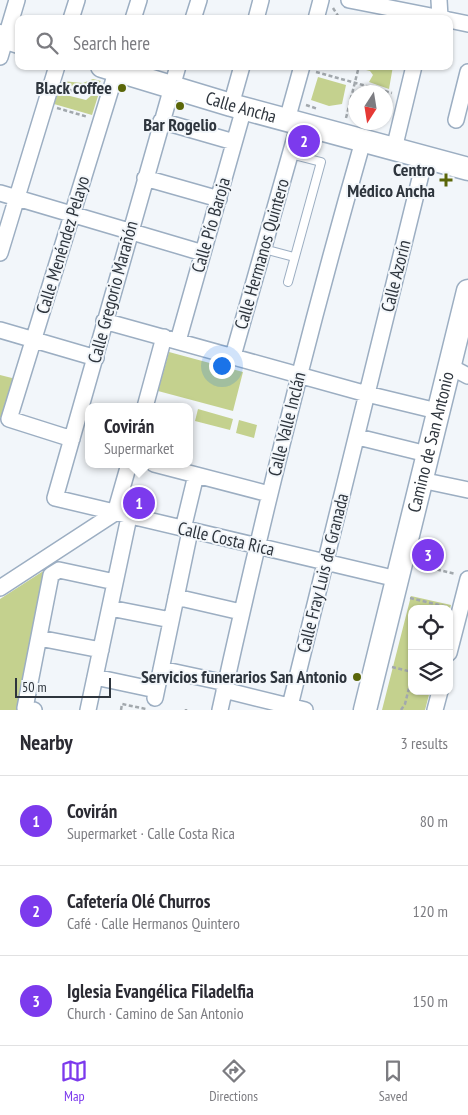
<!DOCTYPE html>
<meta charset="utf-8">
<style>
:root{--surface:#fff;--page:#f7f7f7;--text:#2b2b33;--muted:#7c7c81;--line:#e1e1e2;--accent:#7c3aed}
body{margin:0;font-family:"PT Sans Narrow",sans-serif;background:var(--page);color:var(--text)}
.controls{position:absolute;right:15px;bottom:15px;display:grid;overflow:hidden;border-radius:10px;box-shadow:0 1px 4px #0004}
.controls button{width:45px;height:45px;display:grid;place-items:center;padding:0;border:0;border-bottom:1px solid var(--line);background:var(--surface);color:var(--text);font:25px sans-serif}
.compass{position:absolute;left:348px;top:85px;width:45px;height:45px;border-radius:50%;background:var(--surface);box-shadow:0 1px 4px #0004;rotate:192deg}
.scale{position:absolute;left:15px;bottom:12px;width:96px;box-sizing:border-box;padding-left:5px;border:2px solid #2e353d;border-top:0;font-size:14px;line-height:18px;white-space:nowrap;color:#2e353d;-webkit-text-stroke:4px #f2f6fa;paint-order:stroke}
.you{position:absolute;left:221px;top:365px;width:18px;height:18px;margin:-12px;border:4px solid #fff;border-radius:50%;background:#1a73e8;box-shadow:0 0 0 8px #1a73e833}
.badge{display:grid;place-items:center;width:32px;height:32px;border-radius:50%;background:var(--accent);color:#fff;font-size:16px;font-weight:700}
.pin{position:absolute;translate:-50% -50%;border:2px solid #fff;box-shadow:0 1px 5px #0006}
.popup{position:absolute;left:85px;top:403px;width:108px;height:65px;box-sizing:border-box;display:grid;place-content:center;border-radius:10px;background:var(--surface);filter:drop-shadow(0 1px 4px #0005);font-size:16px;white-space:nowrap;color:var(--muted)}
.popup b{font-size:19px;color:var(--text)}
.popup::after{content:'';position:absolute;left:50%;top:100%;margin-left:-10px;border:10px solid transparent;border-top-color:var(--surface)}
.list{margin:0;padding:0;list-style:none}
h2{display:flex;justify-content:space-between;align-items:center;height:65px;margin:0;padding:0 20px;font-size:21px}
h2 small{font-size:16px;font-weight:400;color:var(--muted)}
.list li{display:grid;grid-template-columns:32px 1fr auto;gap:15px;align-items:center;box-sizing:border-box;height:90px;padding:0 20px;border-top:1px solid var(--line)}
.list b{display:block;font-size:19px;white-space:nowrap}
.list p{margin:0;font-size:16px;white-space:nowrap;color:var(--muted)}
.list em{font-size:16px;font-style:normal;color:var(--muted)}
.icon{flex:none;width:28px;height:28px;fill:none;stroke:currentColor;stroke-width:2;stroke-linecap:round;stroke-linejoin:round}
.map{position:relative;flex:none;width:468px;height:710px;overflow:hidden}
.search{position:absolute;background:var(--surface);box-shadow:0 1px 4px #0004;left:15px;right:15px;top:15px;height:55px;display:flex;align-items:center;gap:12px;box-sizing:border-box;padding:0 18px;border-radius:10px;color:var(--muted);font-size:19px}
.sheet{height:335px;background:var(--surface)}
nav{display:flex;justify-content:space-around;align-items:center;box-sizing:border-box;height:70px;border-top:1px solid var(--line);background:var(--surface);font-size:14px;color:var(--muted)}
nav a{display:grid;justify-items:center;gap:2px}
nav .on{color:var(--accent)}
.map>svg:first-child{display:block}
</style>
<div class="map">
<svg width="468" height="710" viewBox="0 0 468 710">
<rect width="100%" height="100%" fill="#f2f6fa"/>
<path fill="#c4d18e" d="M363 66H393L389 89 369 82 373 75 370 71 362 69Z
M318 77 346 85 342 104 329 106 311 100Z
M93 79 101 81 98 84 92 82 82 89 61 83 62 81 83 83Z
M58 93 86 100 92 95 98 96 92 115 54 104Z
M169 352 243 372 233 411 158 391Z
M0 375 16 379 4 418 0 417Z
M198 409 233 419 230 430 195 421Z
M239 420 257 425 254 438 236 433Z
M48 568 17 710H0V599Z
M411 596 451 605 449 612V609H412V691H430L425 710H382Z"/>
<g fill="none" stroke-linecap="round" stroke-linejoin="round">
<defs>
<path id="lane" d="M264 249 294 257
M288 282 321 162 290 154"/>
<path id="street" d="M349 0 446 19
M439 0 440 17
M71 19 77 0
M133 19 139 0
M193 19 199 0
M256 19 261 0
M316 19 321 0
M449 20 468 24
M0 57 17 0
M178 66 55 498 397 579
M231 105 242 66
M287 120 302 66
M456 120 468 72
M161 121 234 142
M394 149 414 66
M145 178 219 199
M0 193 203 253
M0 253 57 66
M104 321 367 394 437 411
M0 330 96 358
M178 341 244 108
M233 356 299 123
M449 366 468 376
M145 407 164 337
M358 437 427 454
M72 439 9 419 118 66
M154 464 269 494
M421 480 468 490
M183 529 196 475
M0 588 115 513 129 464
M176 597 241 612
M110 608 171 620
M39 638 101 650
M449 653 468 579
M161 669 226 683
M95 677 156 690
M224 690 305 710
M155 698 190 531
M34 710 25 708 51 575 59 570 115 582
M88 710 129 517
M220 710C262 519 309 329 363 141
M289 710 425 158
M435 710 440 691"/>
<g id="secondary">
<path d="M0 36 19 42"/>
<path id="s1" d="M102 66 231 105 468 169"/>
<path id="s2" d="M365 710 468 291"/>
</g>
</defs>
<use href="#lane" stroke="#9caec2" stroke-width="10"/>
<use href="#street" stroke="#9caec2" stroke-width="18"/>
<use href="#secondary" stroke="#9caec2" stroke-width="25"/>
<path stroke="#a2a8ad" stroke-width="2.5" stroke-dasharray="4 2.5" stroke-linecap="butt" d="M333 8 340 19
M316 72 392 93
M63 88 84 94 92 88 97 89
M306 105 318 109
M57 108 88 117
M346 118 359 66
M418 565 456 574
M410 598 448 607
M429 609 431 603
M392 667 412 672
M121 710 122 704 146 709
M186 710V709
M401 710 405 704 412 676"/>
<use href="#lane" stroke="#fff" stroke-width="8"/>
<use href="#street" stroke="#fff" stroke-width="15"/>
<use href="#secondary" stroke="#fff" stroke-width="22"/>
</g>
<g fill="#5a6609" stroke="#f2f6fa" stroke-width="2">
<circle cx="122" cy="88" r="5"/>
<circle cx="180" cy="106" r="5"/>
<path d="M443.5 172.5h5v5h5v5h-5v5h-5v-5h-5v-5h5z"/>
<circle cx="357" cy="677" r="5"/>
</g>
<g text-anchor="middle" stroke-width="4" stroke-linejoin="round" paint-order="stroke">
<g font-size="18" font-weight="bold" fill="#2e353d" stroke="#f2f6fa" text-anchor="end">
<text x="112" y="94">Black coffee</text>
<text x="180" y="131" text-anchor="middle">Bar Rogelio</text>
<text x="435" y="176">Centro<tspan x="435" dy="21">Médico Ancha</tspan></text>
<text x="347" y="683">Servicios funerarios San Antonio</text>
</g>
<g font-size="18" fill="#2e353d" stroke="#f2f6fa">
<text dy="6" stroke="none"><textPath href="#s1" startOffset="145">Calle Ancha</textPath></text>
<text transform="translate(211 225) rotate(-74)" y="6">Calle Pío Baroja</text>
<text transform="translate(63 245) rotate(-73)" y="6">Calle Menéndez Pelayo</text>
<text transform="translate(262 254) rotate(-74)" y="6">Calle Hermanos Quintero</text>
<text transform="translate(396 276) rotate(-76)" y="6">Calle Azorín</text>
<text transform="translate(113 292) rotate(-75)" y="6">Calle Gregorio Marañón</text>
<text transform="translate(287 424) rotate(-76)" y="6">Calle Valle Inclán</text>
<text dy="6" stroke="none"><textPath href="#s2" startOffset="276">Camino de San Antonio</textPath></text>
<text transform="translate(226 539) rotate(13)" y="6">Calle Costa Rica</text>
<text transform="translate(323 573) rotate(-76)" y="6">Calle Fray Luis de Granada</text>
</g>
</g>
</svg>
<div class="controls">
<button><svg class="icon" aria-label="locate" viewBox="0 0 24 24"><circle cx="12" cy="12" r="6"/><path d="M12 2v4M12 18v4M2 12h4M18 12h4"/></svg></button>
<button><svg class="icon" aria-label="layers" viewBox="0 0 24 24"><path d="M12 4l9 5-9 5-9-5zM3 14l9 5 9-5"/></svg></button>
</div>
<svg class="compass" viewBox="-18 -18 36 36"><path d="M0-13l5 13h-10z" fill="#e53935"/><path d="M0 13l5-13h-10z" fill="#7c7c81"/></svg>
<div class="scale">50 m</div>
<div class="you"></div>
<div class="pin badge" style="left:139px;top:503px">1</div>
<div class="popup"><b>Covirán</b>Supermarket</div>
<div class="pin badge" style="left:304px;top:141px">2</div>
<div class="pin badge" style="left:428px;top:555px">3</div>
<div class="search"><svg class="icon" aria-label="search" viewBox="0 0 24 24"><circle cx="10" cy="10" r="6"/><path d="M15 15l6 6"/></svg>Search here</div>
</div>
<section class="sheet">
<h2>Nearby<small>3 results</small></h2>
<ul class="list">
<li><span class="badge">1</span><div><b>Covirán</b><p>Supermarket · Calle Costa Rica</p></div><em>80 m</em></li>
<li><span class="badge">2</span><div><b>Cafetería Olé Churros</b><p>Café · Calle Hermanos Quintero</p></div><em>120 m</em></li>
<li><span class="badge">3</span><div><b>Iglesia Evangélica Filadelfia</b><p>Church · Camino de San Antonio</p></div><em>150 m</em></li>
</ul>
</section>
<nav>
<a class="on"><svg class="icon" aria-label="map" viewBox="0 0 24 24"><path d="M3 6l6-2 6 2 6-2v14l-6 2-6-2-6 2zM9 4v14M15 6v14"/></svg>Map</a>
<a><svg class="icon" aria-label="directions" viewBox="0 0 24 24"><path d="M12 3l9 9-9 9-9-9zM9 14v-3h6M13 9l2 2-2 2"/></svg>Directions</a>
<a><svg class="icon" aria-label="saved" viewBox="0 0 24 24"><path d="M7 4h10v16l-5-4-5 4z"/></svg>Saved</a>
</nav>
